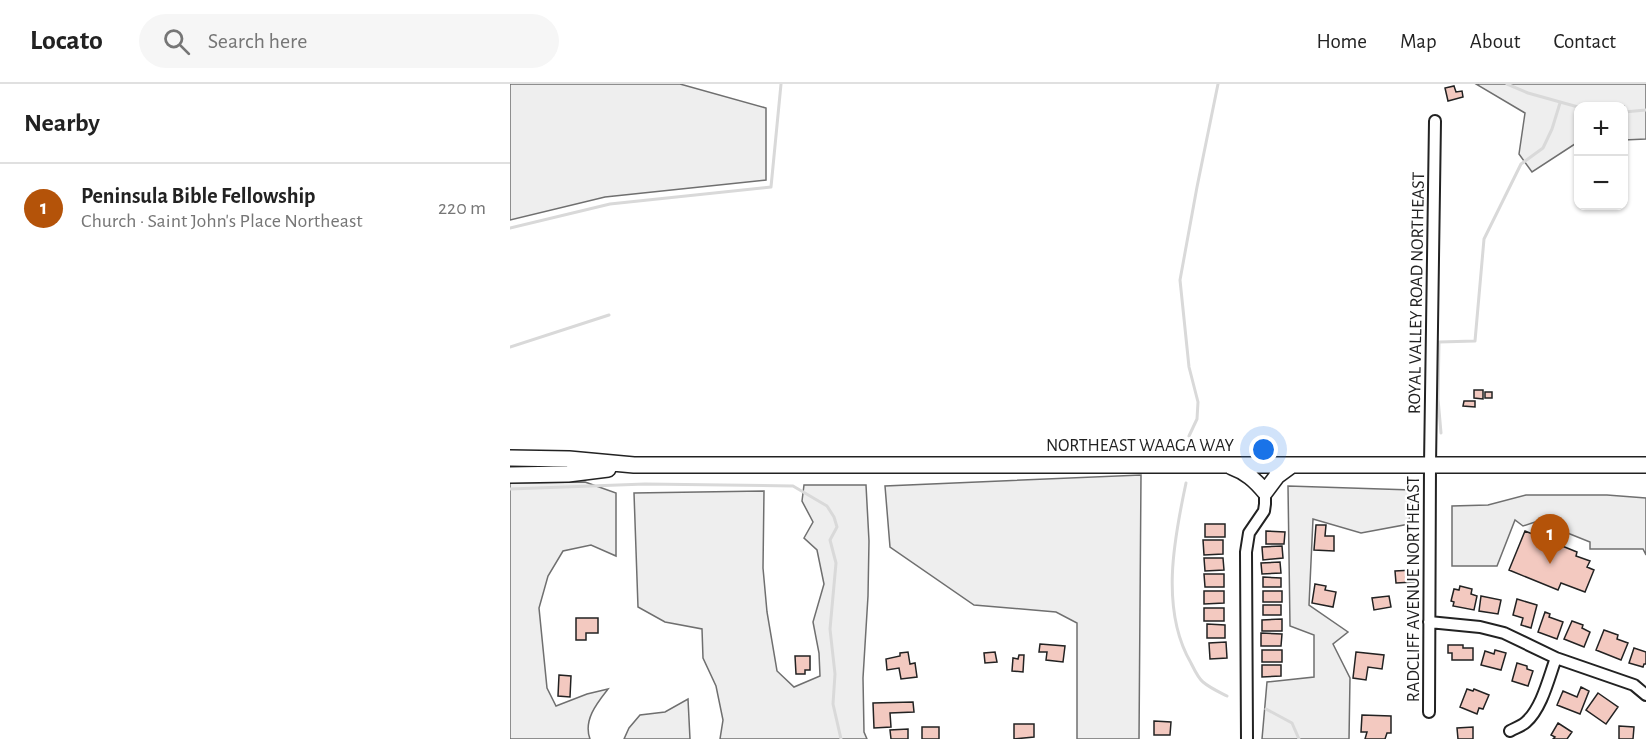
<!DOCTYPE html>
<meta charset="utf-8">
<style>
:root{--surface:#fff;--page:#f6f6f6;--text:#222;--muted:#767676;--line:#e0e0e0;--accent:#b45309}
body{margin:0;font-family:"Alegreya Sans",sans-serif;background:var(--page);color:var(--text)}
.controls{position:absolute;right:18px;top:18px;display:grid;overflow:hidden;border-radius:12px;box-shadow:0 2px 4px #0004}
.controls button{width:54px;height:54px;display:grid;place-items:center;padding:0;border:0;border-bottom:2px solid var(--line);background:var(--surface);color:var(--text);font:30px sans-serif}
.you{position:absolute;left:754px;top:366px;width:21px;height:21px;margin:-15px;border:4px solid #fff;border-radius:50%;background:#1a73e8;box-shadow:0 0 0 9px #1a73e833}
.badge{display:grid;place-items:center;width:39px;height:39px;border-radius:50%;background:var(--accent);color:#fff;font-size:20px;font-weight:700}
.pin{position:absolute;translate:-50% -50px;filter:drop-shadow(0 2px 3px #0008)}
.pin::after{content:'';position:absolute;top:32px;width:21px;height:18px;background:inherit;clip-path:polygon(0 0,100% 0,50% 100%)}
.list{margin:0;padding:0;list-style:none}
h2{display:flex;justify-content:space-between;align-items:center;height:78px;margin:0;padding:0 24px;font-size:26px}
h2 small{font-size:20px;font-weight:400;color:var(--muted)}
.list li{display:grid;grid-template-columns:39px 1fr auto;gap:18px;align-items:center;box-sizing:border-box;height:90px;padding:0 24px;border-top:2px solid var(--line)}
.list b{display:block;font-size:22px;white-space:nowrap}
.list p{margin:0;font-size:20px;white-space:nowrap;color:var(--muted)}
.list em{font-size:20px;font-style:normal;color:var(--muted)}
.icon{flex:none;width:33px;height:33px;fill:none;stroke:currentColor;stroke-width:2;stroke-linecap:round;stroke-linejoin:round}
.map{position:relative;flex:none;width:1136px;height:655px;overflow:hidden}
header{display:flex;align-items:center;gap:36px;box-sizing:border-box;height:84px;padding:0 30px;background:var(--surface);border-bottom:2px solid var(--line)}
header strong{font-size:28px}
nav{display:flex;gap:33px;margin-inline-start:auto;font-size:21px}
.search{width:420px;height:54px;background:var(--page);display:flex;align-items:center;gap:15px;box-sizing:border-box;padding:0 21px;border-radius:33px;color:var(--muted);font-size:22px}
main{display:flex}
aside{flex:1;background:var(--surface)}
.map>svg:first-child{display:block}
</style>
<header>
<strong>Locato</strong>
<div class="search"><svg class="icon" aria-label="search" viewBox="0 0 24 24"><circle cx="10" cy="10" r="6"/><path d="M15 15l6 6"/></svg>Search here</div>
<nav><a>Home</a><a>Map</a><a>About</a><a>Contact</a></nav>
</header>
<main>
<aside>
<h2>Nearby<small></small></h2>
<ul class="list">
<li><span class="badge">1</span><div><b>Peninsula Bible Fellowship</b><p>Church · Saint John's Place Northeast</p></div><em>220 m</em></li>
</ul>
</aside>
<div class="map">
<svg width="1136" height="655" viewBox="0 0 1136 655">
<rect width="100%" height="100%" fill="#fff"/>
<path fill="#eee" stroke="#6f6f6f" stroke-width="1.5" d="M0 0H170L256 24V96L95 113 0 136Z
M966 0H1136V55L1114 56V22H1068V58L1022 88 1009 70 1015 29Z
M631 391 629 655H567V539L546 528 464 521 380 463 375 402Z
M75 398 106 409V472L81 461 53 467 38 492 29 524 37 604 46 622 77 610 98 605C87 619 73 636 80 655H0V399Z
M294 401H356L359 457 358 512 353 594 354 648 357 655H210L213 636 206 602 193 574 192 545 155 538 128 523 124 409 254 407 253 484 257 528 267 587 284 603 310 592 309 569 303 538 314 500 307 466 294 454 303 438 292 417Z
M778 402 902 406 899 440 851 449 803 435 799 521 838 548 823 560 840 594 839 655H752L757 598 804 593V551L780 542Z
M178 615 180 655H114L119 644 130 631 155 628Z"/>
<path fill="#ededed" stroke="#6f6f6f" stroke-width="1.5" d="M1016 411H1097L1136 414V471L1133 465H1080V458L1055 448 1040 439 1025 438 1013 442 1005 436 987 482H942V422L978 421Z"/>
<g fill="none" stroke-linecap="round" stroke-linejoin="round">
<path stroke="#d9d9d9" stroke-width="3" d="M997 0 1018 9 1068 23
M1114 28 1136 26
M0 144 100 120 261 103 271 0
M0 263 99 231
M931 349 928 315 929 258 965 257 974 155 1011 80 1033 64 1042 45 1050 19
M679 352 687 335 688 318 679 283 670 196 687 103 708 0
M676 399C664 455 650 526 681 579 684 585 688 594 693 598 700 604 709 608 717 612
M0 405 135 400 283 402 317 422 324 433 327 443 320 456 326 479 320 545 325 590 323 620 331 655
M756 625 782 639 789 655"/>
</g>
<path fill="#f3c9c0" stroke="#222" stroke-width="1.5" d="M944 2 946 8 952 7 953 13 938 17 935 4Z
M964 306H973V315L964 314Z
M975 308H982V314H975Z
M954 317H965V323L953 322Z
M695 440H715V453H695Z
M806 441H816L815 452H824V467L804 466Z
M756 447 775 448 774 460H756Z
M1015 447 1067 468 1066 472 1080 477 1077 483 1084 486 1075 508 1051 499 1048 506 999 486Z
M693 456H713V470L694 471Z
M772 462 773 474 753 476 752 463Z
M694 474H713L714 486 695 487Z
M770 478 771 489 752 490 751 479Z
M903 486 904 498 886 499 885 487Z
M694 490H714V503H695Z
M753 493 771 494V503H753Z
M805 500 816 502 815 506 826 508 823 523 802 519Z
M950 502 962 505 961 510 967 512 964 526 943 522 944 518 941 517 944 505 949 506Z
M694 507H714V519L694 520Z
M753 507H772V518H753Z
M879 512 881 523 864 526 862 514Z
M971 512 991 516 988 530 969 527Z
M1007 515 1027 521 1021 544 1011 541 1013 534 1003 531Z
M753 521H771V531H753Z
M694 524H714V537H694Z
M1035 528 1040 530 1039 533 1053 538 1047 555 1028 548Z
M66 534H88V549H76V556H66Z
M772 535V547H752V536Z
M1062 537 1073 541 1072 544 1080 548 1074 563 1054 555Z
M697 540 715 541V554H697Z
M1094 546 1108 551 1107 555 1118 559 1111 576 1086 566Z
M751 549 772 550 771 562H751Z
M716 558 717 574 700 575 699 559Z
M530 560 555 562 553 578 536 576 537 568H529Z
M938 561H953V564H963V576H942V569H938Z
M1124 564 1136 568V580H1134L1133 583 1119 579Z
M752 566H772V578H752Z
M985 566 996 569 991 586 971 581 975 567 984 570Z
M398 568 400 580 405 579 407 593 391 595 389 584 377 586 376 575 390 572V569Z
M485 568 487 578 475 579 474 569Z
M846 568 874 571 872 585 858 583 856 596 843 594Z
M509 571H514L513 588 502 587 503 574 508 575Z
M285 572H300V586H295V590H286Z
M1007 579 1017 582V585L1023 587 1018 602 1002 597Z
M752 581H771V592L752 593Z
M49 591 61 592 60 613 48 612Z
M1071 603 1079 607 1070 630 1047 621 1053 607 1067 613Z
M957 605 963 607 964 605 979 611 973 625 969 624 967 630 950 623Z
M1088 609 1108 623 1096 640 1076 626Z
M403 618 404 628 380 629 381 643 364 644 363 619Z
M852 631 881 632V649H877L875 655H855L857 648H851Z
M644 637 661 638 660 651H644Z
M1048 639 1062 648 1057 655H1043L1045 653 1041 651Z
M504 640H524V653L504 655Z
M1109 642 1124 643 1123 655H1109Z
M412 643H429V655H412Z
M963 643V655H948L947 644Z
M398 645V655H381L380 646Z"/>
<g fill="none" stroke-linecap="round" stroke-linejoin="round">
<defs>
<path id="minor" d="M919 538 970 543 994 549 1046 574 1124 601 1136 611
M919 628 920 381 925 37
M1000 647C1005 644 1012 642 1016 638 1032 624 1039 593 1046 574
M737 655 736 468 739 449 754 427 755 420V408"/>
<path id="highway" d="M0 374 59 375 124 381H1136
M722 383C736 388 745 396 755 408L767 392 782 381
M0 391 58 390 98 385"/>
</defs>
<use href="#minor" stroke="#222" stroke-width="14"/>
<use href="#highway" stroke="#222" stroke-width="18"/>
<use href="#minor" stroke="#fff" stroke-width="10"/>
<use href="#highway" stroke="#fff" stroke-width="15"/>
</g>
<g text-anchor="middle" stroke-width="4.5" stroke-linejoin="round" paint-order="stroke">
<g font-size="18" fill="#222" stroke="#fff">
<text transform="translate(906 209) rotate(-89)" y="6">ROYAL VALLEY ROAD NORTHEAST</text>
<text x="630" y="367">NORTHEAST WAAGA WAY</text>
<text transform="translate(903 505) rotate(-90)" y="6">RADCLIFF AVENUE NORTHEAST</text>
</g>
</g>
</svg>
<div class="controls">
<button>+</button>
<button>−</button>
</div>
<div class="you"></div>
<div class="pin badge" style="left:1040px;top:480px">1</div>
</div>
</main>
